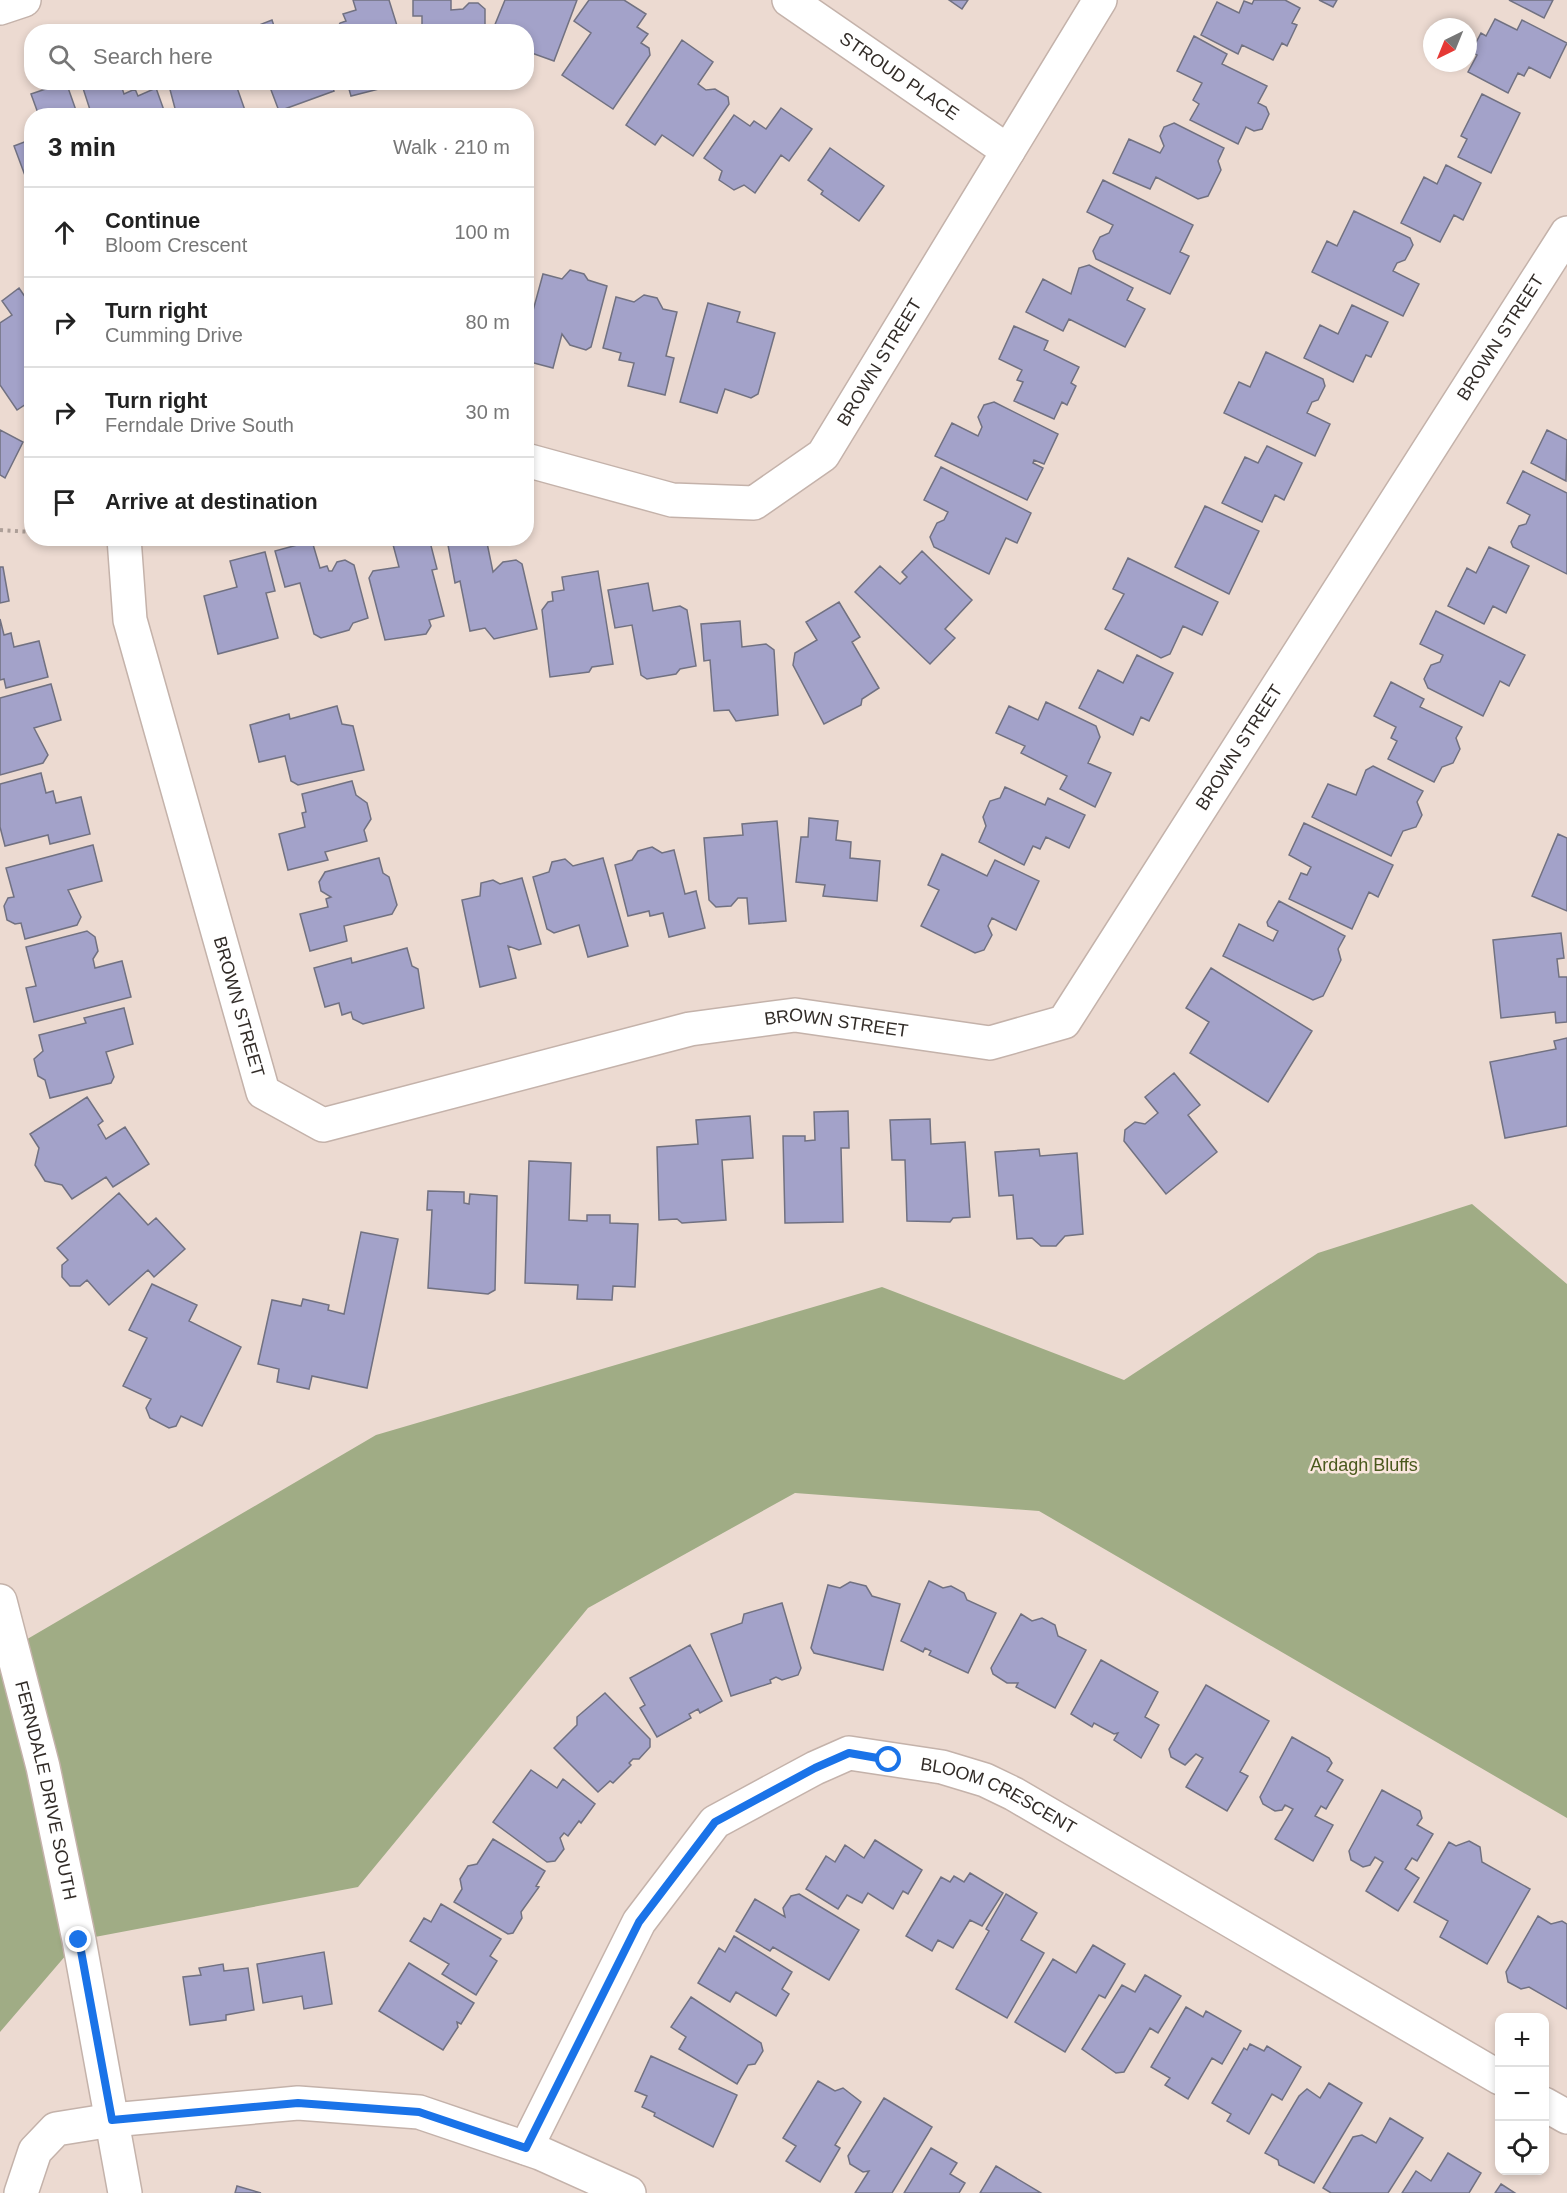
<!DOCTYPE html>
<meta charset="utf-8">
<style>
:root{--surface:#fff;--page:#f6f6f6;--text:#222;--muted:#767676;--line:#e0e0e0}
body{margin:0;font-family:Arial,sans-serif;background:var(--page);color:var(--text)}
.controls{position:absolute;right:18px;bottom:18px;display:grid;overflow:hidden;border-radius:12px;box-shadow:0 3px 9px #0003}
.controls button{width:54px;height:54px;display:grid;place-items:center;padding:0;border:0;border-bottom:2px solid var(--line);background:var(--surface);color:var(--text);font:30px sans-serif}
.compass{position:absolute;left:1423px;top:18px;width:54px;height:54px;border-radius:50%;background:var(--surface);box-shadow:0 3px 9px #0003;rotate:223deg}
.stop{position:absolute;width:18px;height:18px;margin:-14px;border:4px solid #1a73e8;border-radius:50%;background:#fff}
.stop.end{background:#1a73e8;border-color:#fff;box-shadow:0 2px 6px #0008}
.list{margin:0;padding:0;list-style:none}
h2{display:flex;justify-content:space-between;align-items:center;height:78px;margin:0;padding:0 24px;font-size:26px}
h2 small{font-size:20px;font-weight:400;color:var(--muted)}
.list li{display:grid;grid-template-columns:39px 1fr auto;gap:18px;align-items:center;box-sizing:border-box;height:90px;padding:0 24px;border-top:2px solid var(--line)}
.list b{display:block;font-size:22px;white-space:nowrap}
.list p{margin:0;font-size:20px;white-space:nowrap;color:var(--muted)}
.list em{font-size:20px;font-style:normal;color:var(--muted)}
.icon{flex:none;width:33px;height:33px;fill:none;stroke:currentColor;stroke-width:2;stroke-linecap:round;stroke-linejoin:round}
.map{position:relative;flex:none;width:1567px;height:2193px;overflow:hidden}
.search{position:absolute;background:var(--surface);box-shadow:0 3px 9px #0003;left:24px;top:24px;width:510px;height:66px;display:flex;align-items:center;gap:15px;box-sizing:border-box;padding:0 21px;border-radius:24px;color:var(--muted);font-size:22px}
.panel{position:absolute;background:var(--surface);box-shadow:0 3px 9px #0003;left:24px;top:108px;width:510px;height:438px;border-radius:24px}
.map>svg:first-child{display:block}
</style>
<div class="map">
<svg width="1567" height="2193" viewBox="0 0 1567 2193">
<rect width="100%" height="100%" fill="#ecdad1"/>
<path fill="#a0ac85" d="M1472 1204 1567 1284V1818L1039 1511 795 1493 588 1608 358 1887 79 1940 0 2032V1644L12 1648 376 1435 882 1287 1124 1380 1318 1253Z"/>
<path fill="#a3a2c9" stroke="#717181" stroke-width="1.5" d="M353 0H389L399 32H335L340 23 346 21 343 14 356 10Z
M413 0H451V10L463 9 469 3H478L485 9V32H422V16H413Z
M505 0H577L554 61 526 51V32H504L494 27Z
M589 0H624L646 14 637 27 648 34 641 43 649 48 650 55 613 109 562 75 591 33 574 21Z
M949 0H968L962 9Z
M1254 0H1285L1300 8 1292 23 1297 25 1287 46 1282 43 1273 60 1242 45 1238 54 1201 35 1217 2 1239 13 1244 1 1252 4Z
M1319 0H1337L1333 7Z
M1509 0H1553L1544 18Z
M1495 19 1517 30 1522 20 1567 43 1550 78 1529 67 1524 76 1518 73 1508 93 1468 72 1477 55 1471 52 1481 33 1486 36Z
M272 20 276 32H241Z
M1194 36 1227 54 1222 64 1267 86 1258 103 1266 107 1269 114 1262 129 1254 131 1246 127 1238 144 1190 120 1199 104 1193 100 1202 83 1177 71Z
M682 40 713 62 698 84 706 90 715 89 728 97 729 104 693 156 662 135 655 145 626 125Z
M66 82 78 116H39L31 94Z
M81 82H120L124 94 135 89 138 96 156 88 166 116H92Z
M168 82H235L247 116H177Z
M268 82H330L334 91 279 111Z
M347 82H392L391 86 351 96Z
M1482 94 1520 113 1491 173 1458 157 1467 139 1461 136Z
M781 108 812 129 789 161 781 155 755 193 744 185 734 190 719 180 722 171 704 158 734 115 750 126 754 121 766 129Z
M1174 123 1224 148 1218 161 1221 170 1208 196 1198 199 1156 177 1150 189 1113 173 1129 139 1160 153 1164 146 1160 136 1164 127Z
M32 139V188L30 189 14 146Z
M830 148 884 186 859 221 821 194 823 191 808 180Z
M1446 165 1481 183 1463 220 1454 215 1440 242 1401 223 1424 177 1437 184Z
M1103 180 1193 225 1180 252 1189 256 1170 294 1096 259 1093 251 1100 237 1109 233 1113 225 1087 212Z
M1354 211 1410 238 1413 245 1405 260 1397 263 1393 271 1419 284 1403 316 1312 272 1327 241 1337 246Z
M1089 265 1133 288 1127 300 1145 309 1125 347 1069 319 1063 331 1026 312 1043 279 1071 294 1079 268Z
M570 270 584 274 588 280 607 286 591 347 586 350 570 345 562 334 553 368 526 361V317L531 318 543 274 562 279Z
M19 288 32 307V400L17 410 0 385V323L12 315 2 301Z
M644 295 657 298 663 309 677 312 666 356 674 358 665 395 628 386 634 363 619 360 621 353 603 348 616 297 634 302Z
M708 303 740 312 737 322 775 333 758 394 751 398 725 389 717 413 680 402Z
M1352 305 1388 322 1371 357 1366 355 1353 382 1304 358 1320 325 1338 334Z
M1014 326 1048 341 1044 350 1079 367 1071 383 1076 386 1067 405 1062 402 1054 419 1014 401 1023 382 1017 380 1022 370 999 359Z
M1266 352 1323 379 1325 386 1318 400 1312 402 1307 413 1330 424 1315 456 1224 413 1239 382 1250 387Z
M994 402 1058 434 1044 464 1034 460 1033 463 1043 468 1027 500 935 456 952 423 978 436 982 427 978 417 984 405Z
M0 430 23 442 5 478 0 475Z
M1547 430 1567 440 1566 481 1531 463Z
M1267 446 1302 463 1284 500 1275 495 1262 522 1222 503 1245 457 1258 463Z
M941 467 1031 513 1017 543 1006 538 989 574 934 547 930 537 937 523 944 520 948 512 924 500Z
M1523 471 1567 493V574L1513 547 1511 542 1519 526 1526 524 1530 515 1507 503Z
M1205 506 1259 531 1229 594 1175 567Z
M399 538H429L437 569 432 570 444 616 429 620 431 626 426 634 385 640 369 578 373 571 399 567 392 541Z
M486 538 493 572 503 562 516 560 522 564 537 629 494 639 485 628 470 631 460 581 455 583 448 545Z
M312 541 320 568 327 566 329 571H332L337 562 345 560 354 565 368 618 353 623 349 630 321 638 314 634 300 583 285 587 275 551Z
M1489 547 1529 566 1506 613 1493 606 1484 624 1448 606 1467 568 1476 573Z
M922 551 972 600 945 629 955 638 930 664 855 592 880 566 900 584 907 577 902 572Z
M265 552 275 591 266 593 278 638 218 654 204 596 237 587 230 561Z
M1128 558 1218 602 1202 635 1183 626 1170 654 1161 658 1105 629 1124 594 1113 589Z
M0 567H3L9 601 0 603Z
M598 571 613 664 592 667 589 672 550 677 542 610 548 602 553 601 552 592 564 590 562 577Z
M648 583 653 611 680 606 687 610 696 666 680 669 676 674 647 679 641 675 632 625 615 628 608 590Z
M839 602 860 637 852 642 879 688 862 699 861 705 824 724 793 665 795 653 817 640 806 622Z
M1436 611 1525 655 1509 686 1500 681 1483 716 1428 688 1424 679 1431 665 1440 662 1443 655 1420 644Z
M0 619 4 635 11 633 14 647 39 641 48 677 6 688 4 679 0 680Z
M740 621 742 647 766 644 774 650 778 715 736 721 729 710 714 711 710 660 704 661 701 624Z
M1137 655 1173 673 1149 721 1141 717 1133 735 1079 708 1098 670 1123 683Z
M1391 682 1424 699 1420 707 1462 727 1456 738 1460 749 1453 763 1442 767 1434 782 1388 759 1397 741 1391 738 1396 727 1374 716Z
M51 684 61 720 34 728 48 755 43 763 0 775V698Z
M1046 702 1096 726 1100 737 1088 763 1111 773 1095 807 1060 789 1067 776 1021 753 1025 746 996 733 1009 706 1038 720Z
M337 706 342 724 353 726 364 770 298 785 291 781 285 756 259 762 250 725 289 714 290 719Z
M1373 766 1423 791 1417 802 1422 815 1416 827 1403 831 1391 856 1312 817 1328 784 1356 795 1366 770Z
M41 773 46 793 53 791 56 803 81 797 90 834 50 844 48 835 5 846 0 827V784Z
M352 781 356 795 367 803 371 819 364 830 367 841 325 852 328 860 288 870 279 834 305 827 302 813 306 812 302 794Z
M1005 787 1045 805 1048 798 1085 815 1069 848 1046 837 1040 849 1033 846 1024 865 979 842 986 826 983 817 990 801 1000 798Z
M809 818 838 821 836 840 851 842 850 858 880 861 877 901 823 896 825 885 796 882 801 837H808Z
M777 821 786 921 749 924 747 898H738L731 906 716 907 709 900 704 838 743 835 742 824Z
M1304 823 1393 865 1378 897 1369 892 1352 929 1289 899 1301 873 1307 875 1311 867 1289 855Z
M1558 834 1567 838V911L1532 896Z
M93 845 102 881 68 890 81 917 77 925 25 939 21 923 15 924 7 920 4 906 8 898 14 897 6 868Z
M652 847 662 853 674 850 685 894 696 891 705 928 669 937 663 913 650 916 649 911 628 916 615 865 632 860 638 851Z
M942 854 987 876 995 860 1039 881 1016 930 992 918 988 926 992 935 984 950 975 953 921 926 939 890 928 885Z
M379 858 383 873 389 877 397 905 392 914 344 926 347 941 310 951 300 914 328 907 326 899 331 897 321 891 319 882 325 872Z
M603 858 628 946 588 957 579 925 554 933 547 929 533 877 549 872 552 862 565 859 573 866Z
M522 878 541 944 519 950 508 946 516 978 480 987 462 900 480 896 481 883 493 880 500 884Z
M1279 901 1345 936 1338 949 1341 960 1323 996 1313 1000 1223 956 1239 924 1273 941 1278 931 1268 926 1267 922Z
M87 931 95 937 98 951 93 959 95 968 122 961 131 997 34 1022 26 988 36 986 26 947Z
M1561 933 1564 958 1557 959 1559 977H1567V1022L1556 1023 1555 1012 1501 1018 1493 940Z
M407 948 412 966 418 969 424 1008 363 1024 353 1019 351 1012 342 1015 339 1003 325 1007 314 968 351 958 352 963Z
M1211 968 1312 1031 1268 1102 1190 1053 1209 1022 1186 1008Z
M124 1008 133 1044 106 1052 114 1077 111 1083 50 1098 45 1080 38 1076 34 1059 43 1051 39 1035 86 1023 84 1018Z
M1567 1038V1126L1505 1138 1490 1062 1556 1049 1554 1041Z
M1174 1073 1200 1105 1188 1115 1217 1152 1166 1194 1124 1141 1125 1130 1135 1122 1145 1124 1158 1113 1145 1097Z
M87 1097 103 1121 98 1125 106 1139 125 1127 149 1164 113 1187 106 1177 72 1199 62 1185 45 1181 35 1165 39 1148 30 1134Z
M848 1111 849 1148H841L843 1222 785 1223 783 1136H805V1141L815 1140 814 1112Z
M750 1116 753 1158 722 1160 726 1220 682 1223 677 1219 659 1220 657 1147 698 1144 696 1120Z
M930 1119 931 1144 965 1142 970 1217 953 1218 950 1222 907 1221 905 1160H892L890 1120Z
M1039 1149 1040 1156 1077 1153 1083 1234 1065 1236 1056 1246H1041L1032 1238 1017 1239 1013 1195 999 1196 995 1152Z
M529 1161 571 1163 569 1220 587 1221V1215H610V1223L638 1224 635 1287 613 1286 612 1300 577 1299 578 1285 525 1283Z
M428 1191 464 1192V1203L469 1204 470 1194 497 1196 495 1290 488 1294 428 1288 432 1210H427Z
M119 1193 148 1225 156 1218 185 1249 154 1277 148 1270 109 1305 87 1280 80 1286H70L62 1277V1265L68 1260 57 1248Z
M361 1232 398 1239 367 1388 312 1376 309 1389 277 1382 279 1369 258 1364 272 1300 301 1306 303 1299 329 1305 328 1310 344 1314Z
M152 1284 197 1305 189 1321 241 1347 202 1426 181 1416 176 1426 169 1428 150 1418 146 1408 151 1399 123 1386 147 1338 129 1330Z
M929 1581 943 1588 951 1586 964 1593 967 1600 996 1613 968 1673 929 1655 931 1651 925 1648 923 1652 901 1641Z
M850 1582 866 1586 872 1596 900 1604 883 1670 814 1653 811 1648 828 1585 840 1588Z
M782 1603 801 1668 798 1675 782 1680 776 1677 770 1680 771 1683 731 1696 711 1634 742 1623 744 1614Z
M1021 1614 1032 1621 1042 1618 1055 1625 1058 1636 1086 1650 1055 1708 1016 1687 1018 1683H1007L993 1674 991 1668Z
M690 1645 722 1701 700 1713 698 1709 689 1714 691 1718 657 1737 640 1708 645 1705 630 1678Z
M1101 1660 1158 1692 1145 1717 1159 1725 1141 1758 1114 1740 1118 1733 1114 1734 1094 1723 1092 1727 1071 1714Z
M1206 1685 1269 1721 1240 1772 1248 1776 1227 1811 1186 1787 1203 1758 1196 1754 1185 1765 1171 1757 1169 1749Z
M605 1693 650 1739V1747L639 1759H633L629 1763 631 1765 613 1783 610 1781 598 1792 554 1748 577 1725V1717Z
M1292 1737 1329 1758 1332 1763 1327 1771 1343 1780 1326 1809 1321 1806 1315 1816 1333 1825 1313 1861 1275 1839 1293 1809 1285 1805 1282 1810 1275 1811 1263 1804 1260 1797Z
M531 1770 557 1788 563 1779 595 1804 581 1823 579 1821 568 1836 564 1833 560 1838 564 1849 555 1861 547 1862 493 1822Z
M1382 1790 1420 1811 1422 1818 1417 1825 1433 1834 1417 1861 1412 1858 1405 1869 1419 1878 1398 1911 1366 1891 1383 1862 1375 1857 1370 1865 1363 1867 1351 1860 1349 1851Z
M493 1839 545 1871 536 1886 539 1887 521 1912 522 1918 513 1933 508 1934 454 1902 462 1889 460 1879 468 1866 477 1864Z
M875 1840 922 1870 908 1894 903 1891 893 1909 868 1893 862 1903 847 1895 838 1909 806 1889 826 1856 835 1862 845 1845 864 1858Z
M1469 1841 1480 1847 1482 1862 1530 1889 1487 1964 1440 1937 1448 1921 1414 1902 1449 1842 1456 1846Z
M970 1873 1003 1893 982 1926 970 1920 953 1948 938 1940 932 1951 906 1936 941 1877 950 1882 954 1876 964 1882Z
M799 1894 859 1930 829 1980 773 1947 770 1951 736 1931 755 1899 785 1917 783 1908 791 1896Z
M1006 1894 1037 1913 1021 1940 1044 1953 1007 2018 956 1989 989 1931 986 1929Z
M441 1904 501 1939 490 1956 497 1961 476 1995 442 1974 449 1964 410 1941 424 1918 431 1922Z
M1538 1916 1551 1924 1562 1921 1567 1924V2009L1529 1987 1521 1989 1508 1982 1506 1972Z
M734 1936 792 1972 782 1989 789 1994 776 2016 736 1992 730 2002 698 1983 719 1948 725 1952Z
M1093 1945 1125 1964 1105 1998 1099 1995 1065 2052 1015 2022 1053 1959 1076 1973Z
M324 1952 332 2004 304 2009 302 1996 263 2003 257 1964Z
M409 1963 474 2003 461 2024 457 2022 458 2027 443 2050 379 2011Z
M223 1964 224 1971 248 1968 254 2010 226 2015V2020L190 2025 183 1977 201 1975 199 1968Z
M1145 1975 1181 1996 1158 2033 1150 2028 1124 2072 1116 2073 1082 2049 1122 1985 1135 1992Z
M691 1997 761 2043 763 2051 755 2064 748 2065 737 2084 679 2049 686 2037 671 2027Z
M1186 2007 1203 2017 1206 2011 1241 2031 1222 2064 1212 2058 1188 2099 1165 2085 1170 2078 1151 2067Z
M1250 2044 1264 2051 1267 2046 1301 2067 1282 2100 1272 2094 1249 2134 1227 2121 1231 2114 1212 2103 1244 2048 1247 2050Z
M651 2056 737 2095 713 2147 654 2116 655 2113 642 2107 647 2096 635 2091Z
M818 2081 835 2091 843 2088 861 2102 835 2145 840 2148 820 2182 786 2161 796 2146 783 2138Z
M1329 2083 1362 2103 1314 2183 1279 2165 1278 2160 1265 2153 1299 2096 1307 2089 1320 2098Z
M884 2098 932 2127 892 2193H855L869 2171 863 2172 850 2164 848 2156Z
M1390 2118 1423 2138 1388 2193H1331L1323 2188 1353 2137 1362 2135 1376 2143Z
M931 2148 957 2163 950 2174 965 2183 959 2193H904Z
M1448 2153 1481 2173 1469 2193H1402L1416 2171 1431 2181Z
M996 2166 1041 2193H980Z
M1501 2184 1515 2193H1495Z
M237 2186 261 2193H235Z"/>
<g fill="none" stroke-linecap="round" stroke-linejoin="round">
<defs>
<g id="street">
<path id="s1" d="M789 0 1008 151"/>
<path d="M0 8 24 0"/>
<path id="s2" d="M526 460 672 500 754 503 823 455 1100 0"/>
<path id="s3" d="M124 538 130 620 263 1092 323 1125 690 1029 795 1015 990 1043 1064 1022 1567 233"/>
<path d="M1544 2104 1567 2117"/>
<path id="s4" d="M526 2148 639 1922 715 1822 815 1768 849 1753 942 1767 985 1780 1014 1794 1500 2078"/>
<path d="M21 2193 35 2151 56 2129 112 2120 298 2103 419 2112 540 2153 629 2193"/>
</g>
<g id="secondary">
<path id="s5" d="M0 1601 43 1767 79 1940 125 2193"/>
</g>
</defs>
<use href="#street" stroke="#c4b2aa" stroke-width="36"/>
<use href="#secondary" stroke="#c4b2aa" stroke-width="36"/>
<path stroke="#ad9f98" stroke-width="4" stroke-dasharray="3 4.5" stroke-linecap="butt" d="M0 530 32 532"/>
<use href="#street" stroke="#fff" stroke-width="33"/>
<use href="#secondary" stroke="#fff" stroke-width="33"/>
</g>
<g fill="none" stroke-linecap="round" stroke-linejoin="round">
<path stroke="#1a73e8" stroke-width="8" d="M79 1940 112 2120 298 2103 419 2112 526 2148 639 1922 715 1822 815 1768 849 1753 889 1760"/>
</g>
<g text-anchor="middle" stroke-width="5" stroke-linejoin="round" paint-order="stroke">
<g font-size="18" fill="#322c28" stroke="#fae7de">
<text dy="6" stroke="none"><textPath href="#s1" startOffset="134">STROUD PLACE</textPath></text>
<text dy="6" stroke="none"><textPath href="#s3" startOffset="2212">BROWN STREET</textPath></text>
<text dy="6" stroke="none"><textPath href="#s2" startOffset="426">BROWN STREET</textPath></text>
<text dy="6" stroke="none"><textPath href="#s3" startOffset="1726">BROWN STREET</textPath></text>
<text dy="6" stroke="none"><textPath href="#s3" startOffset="484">BROWN STREET</textPath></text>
<text dy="6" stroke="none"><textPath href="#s3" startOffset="1168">BROWN STREET</textPath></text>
<text dy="6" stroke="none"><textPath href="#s5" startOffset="195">FERNDALE DRIVE SOUTH</textPath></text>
<text dy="6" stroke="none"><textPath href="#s4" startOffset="686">BLOOM CRESCENT</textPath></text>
</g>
<g font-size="18" fill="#4a591d" stroke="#fae7de">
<text x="1364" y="1471">Ardagh Bluffs</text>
</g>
</g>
</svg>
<div class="controls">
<button>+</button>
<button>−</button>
<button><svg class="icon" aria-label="locate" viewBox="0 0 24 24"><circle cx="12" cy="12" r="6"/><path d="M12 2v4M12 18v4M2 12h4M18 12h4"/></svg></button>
</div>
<svg class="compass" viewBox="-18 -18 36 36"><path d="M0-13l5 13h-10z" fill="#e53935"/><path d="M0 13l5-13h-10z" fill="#767676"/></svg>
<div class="stop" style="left:889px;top:1760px"></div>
<div class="stop end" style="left:79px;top:1940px"></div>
<div class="search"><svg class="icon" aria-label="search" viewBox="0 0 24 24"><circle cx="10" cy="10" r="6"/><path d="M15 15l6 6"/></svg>Search here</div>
<section class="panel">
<h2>3 min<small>Walk · 210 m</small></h2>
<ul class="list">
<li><svg class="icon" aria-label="ahead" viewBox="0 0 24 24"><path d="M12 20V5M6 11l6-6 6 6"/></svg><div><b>Continue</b><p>Bloom Crescent</p></div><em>100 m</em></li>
<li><svg class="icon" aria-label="right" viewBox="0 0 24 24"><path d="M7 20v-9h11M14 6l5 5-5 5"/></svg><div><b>Turn right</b><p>Cumming Drive</p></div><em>80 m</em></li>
<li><svg class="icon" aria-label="right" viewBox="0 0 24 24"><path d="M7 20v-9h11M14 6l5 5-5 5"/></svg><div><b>Turn right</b><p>Ferndale Drive South</p></div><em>30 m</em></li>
<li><svg class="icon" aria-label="arrive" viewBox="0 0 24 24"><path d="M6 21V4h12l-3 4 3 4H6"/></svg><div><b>Arrive at destination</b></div></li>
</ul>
</section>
</div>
